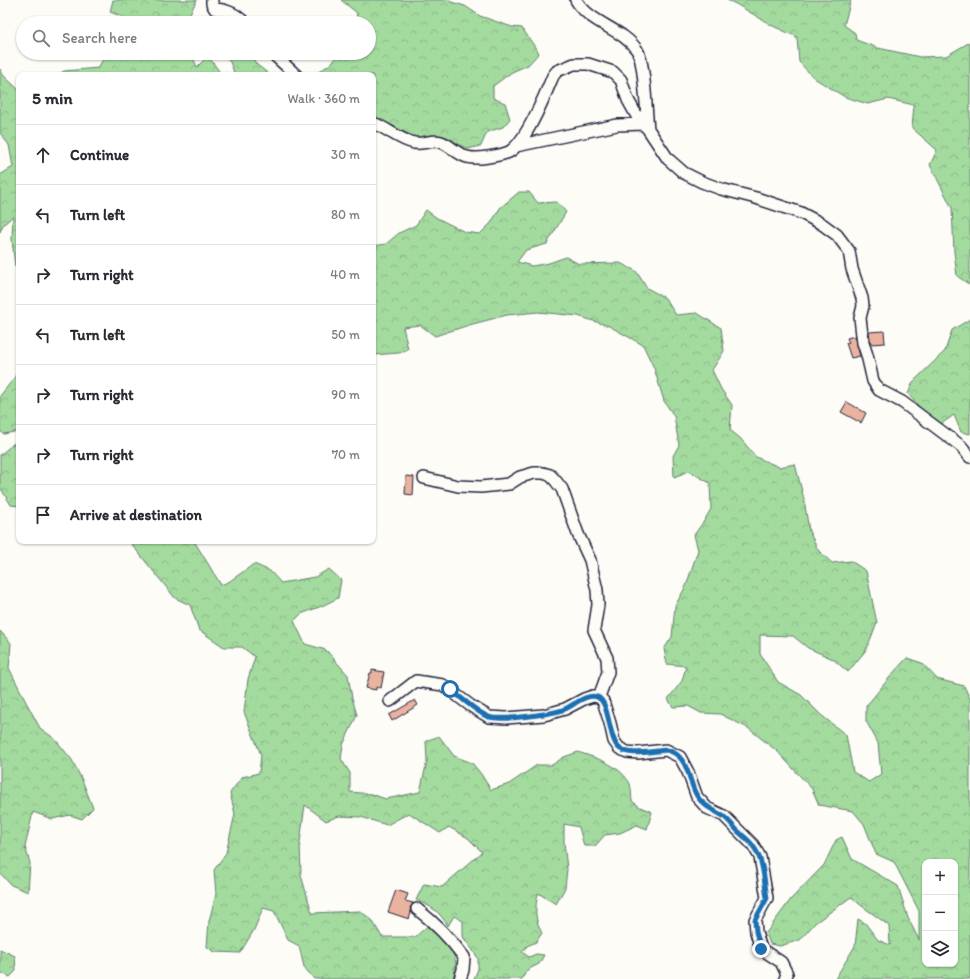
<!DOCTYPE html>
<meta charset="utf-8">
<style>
:root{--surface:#fff;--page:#f7f7f7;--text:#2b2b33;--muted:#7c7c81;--line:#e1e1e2}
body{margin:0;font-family:Itim,sans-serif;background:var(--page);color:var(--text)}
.controls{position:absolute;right:12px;bottom:12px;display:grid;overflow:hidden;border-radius:8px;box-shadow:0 1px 3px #0004}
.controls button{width:36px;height:36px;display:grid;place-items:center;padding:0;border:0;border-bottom:1px solid var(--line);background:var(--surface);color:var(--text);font:20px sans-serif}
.stop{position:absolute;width:12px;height:12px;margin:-9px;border:3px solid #1f6fb2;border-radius:50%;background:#fff}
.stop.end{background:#1f6fb2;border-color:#fff;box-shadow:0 1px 4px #0008}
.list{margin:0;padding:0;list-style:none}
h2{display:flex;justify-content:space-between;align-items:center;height:52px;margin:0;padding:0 16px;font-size:17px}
h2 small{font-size:13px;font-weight:400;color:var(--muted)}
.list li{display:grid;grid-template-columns:26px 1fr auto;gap:12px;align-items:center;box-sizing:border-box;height:60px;padding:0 16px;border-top:1px solid var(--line)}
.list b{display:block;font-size:15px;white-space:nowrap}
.list em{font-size:13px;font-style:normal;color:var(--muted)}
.icon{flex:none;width:22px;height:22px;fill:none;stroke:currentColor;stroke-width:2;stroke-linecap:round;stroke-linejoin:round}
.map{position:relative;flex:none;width:970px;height:979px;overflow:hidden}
.search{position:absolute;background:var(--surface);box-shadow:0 1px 3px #0004;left:16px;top:16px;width:360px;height:44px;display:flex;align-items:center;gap:10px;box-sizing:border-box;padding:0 14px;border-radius:22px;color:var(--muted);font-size:15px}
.panel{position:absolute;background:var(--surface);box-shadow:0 1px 3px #0004;left:16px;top:72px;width:360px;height:472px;border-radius:8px}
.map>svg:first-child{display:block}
</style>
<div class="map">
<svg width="970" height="979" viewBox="0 0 970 979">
<defs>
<pattern id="forest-crowns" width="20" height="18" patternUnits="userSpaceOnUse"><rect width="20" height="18" fill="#a3da9e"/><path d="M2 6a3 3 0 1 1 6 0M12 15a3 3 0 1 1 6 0" fill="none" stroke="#8cbb89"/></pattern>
</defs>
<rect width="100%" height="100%" fill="#fdfcf7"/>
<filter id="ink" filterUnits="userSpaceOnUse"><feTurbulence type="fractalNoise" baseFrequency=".025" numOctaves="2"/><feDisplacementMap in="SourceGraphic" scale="8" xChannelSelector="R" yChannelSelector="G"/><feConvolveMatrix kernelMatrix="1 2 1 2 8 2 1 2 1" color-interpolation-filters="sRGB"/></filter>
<g filter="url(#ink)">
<path fill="url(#forest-crowns)" stroke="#627e6c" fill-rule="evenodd" d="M113 0H197L188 17V23H131L123 17 110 12Z
M341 0H450L451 2 465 6 480 16 512 27 522 28 539 53 528 65 512 72 493 86V98L505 103 510 119 503 127 487 132 481 146 467 149 447 137 417 145 373 121V75H314L329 65 342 53H369V23H355L357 13Z
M727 0H851L844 25 855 33 856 40 878 48 920 57 946 56 970 42V285L957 276 954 252 952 208 930 165 937 150 912 128 914 105 888 99 868 104 845 97 814 78 799 62 797 37 773 26 736 4Z
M107 53H191L197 67 208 56 219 71V75H58L64 71 98 68Z
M223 53H250L256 64 270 75H235L230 62Z
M0 69 4 76 19 90V262L15 266 12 240 13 216 3 225 0 232V175L13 167 9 145 0 133Z
M519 192H529L538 203 557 202 566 212 547 244 526 250 517 262 532 266 549 263 566 257 579 264 620 263 636 271 647 288 665 298 676 315 697 313 721 328 724 351 712 370 721 389 732 405 730 430 740 438 756 457 779 467 795 464 804 499 809 531 818 550 832 563 851 561 866 571 877 623 866 650 848 672 833 659 808 648 793 636 760 635V654L778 682 801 695 821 715 846 735 853 772 869 782 881 774 878 743 866 721V706C880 690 892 673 907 658L922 663 937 679 964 686 970 699V979H835L855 946 858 919 865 923 878 940 890 945 889 926C877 916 863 908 851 897L815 923 800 940 780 946 770 944 766 933 791 899 824 865 836 840 842 837 852 859 898 886 908 918 919 940V911L894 862 876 854 864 824 853 811 819 805 812 789 777 751 748 728 720 714 701 713 688 706 673 707 668 699 682 681 686 666 667 664 664 649 672 637 675 606 686 586 698 550 694 535 704 521 711 509 710 483 689 471 674 477 673 456 679 445 674 416 664 401 654 368 643 345 609 326 578 316 538 312 507 315 469 325 435 336 420 325 403 327 408 349 399 353 373 355V246L386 244 399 233 416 225 426 210 437 218 465 232 480 234 491 223 500 208ZM925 862H955V964H925Z
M970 319V434L961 432 954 415 941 424 923 411 908 394 913 382 945 351 952 330Z
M19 367V431L4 434 0 431V396L15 377Z
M19 439V506L11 505 0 487V455Z
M129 541H194L221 585 230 581 254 564 270 571 281 583 315 577 329 569 341 580 338 598 322 606 301 614 294 621 305 644 326 650 348 675 352 698 357 715 343 745 341 759 350 773V792L371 794 386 799 420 792 427 761 426 741 439 736 454 756 472 763 481 774 491 790 509 784 537 765H552L564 757 578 752C596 758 618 764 629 782 632 787 631 795 632 801L640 807 652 812 647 829 637 825 620 833 605 835 595 846H584L579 827 564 824V842L567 869 565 888 556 904 538 893C535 908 534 919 542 933L536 942 527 946 522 952 529 957 536 954 544 955 539 964 527 970 522 979H474L478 969V958L463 937V921L454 916 448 926C438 910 432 907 416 900L424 884 442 887 482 852 468 838 449 827 440 833 409 813 387 825 361 817 339 816 326 821 305 805 300 842 301 875 312 913 360 911 372 920 382 937H415L430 924 452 947 456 964 453 979H314L304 967 299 946 288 940 274 911 263 908 254 930 240 953 215 952 207 947 209 921 216 894 214 870 226 853 235 814 230 793 242 777 259 773 261 755 244 712 248 679 255 657 242 647H224L199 630 190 605 175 598Z
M0 631 11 643 9 668 27 704 40 728 55 739 72 760 82 780 93 808 82 819 70 815 52 819 33 812 25 847 30 863 28 892 11 885 0 873Z
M0 949 15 956 16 971 10 977 0 972Z"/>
<path fill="#eab3a0" stroke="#22223b" d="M884 331 885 343 871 344 869 332Z
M855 336 860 356 851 358 846 343H849L847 338Z
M847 402 866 413 861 423 841 412Z
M406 476 414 477 413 495 405 494Z
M372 670 384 672 381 688 376 687V690L366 688 370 673H372Z
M415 700 418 705 392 721 389 715Z
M396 890 408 894 405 901 413 903 410 908 411 913 409 919 388 912Z"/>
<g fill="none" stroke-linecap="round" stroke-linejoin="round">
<defs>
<path id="street" d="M212 0V4L215 9C228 10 236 14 245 23
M576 0C590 24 622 28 637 50 645 62 646 112 648 129
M272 53 296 75
M373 123C387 128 399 140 414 143 422 145 432 139 441 142 450 145 457 154 467 157 474 159 482 158 488 157 495 156 502 155 509 152 526 143 545 95 553 76L557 71 574 64H588L613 72 621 80 628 100 638 118 648 129 668 159 684 173 702 182 721 189 756 198 801 213 822 224 837 235 849 251 852 269 862 298 863 306 860 318 863 343 867 355 873 381 879 390 902 402 961 446 970 457
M516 146 617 125 644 124
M424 478 458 486 481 487 509 484 520 477 534 473H543L550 475 555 480 562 489 578 534 590 560 597 590 598 605 594 630 607 658 608 672 599 697
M390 701 416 681 443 685 471 706 489 717 506 718 544 715 565 709 584 699 593 696 599 697 603 701 610 723 614 741 619 748 627 752 638 753 666 750 680 757 688 772 697 797 707 808 724 816 753 845 760 857 767 898 755 920 756 932 761 949 781 962 787 974 785 979
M417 909C435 923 450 938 464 957L463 970 460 979"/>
</defs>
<use href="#street" stroke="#22223b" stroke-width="14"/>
<use href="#street" stroke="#fdfcf7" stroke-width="11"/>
</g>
</g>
<g fill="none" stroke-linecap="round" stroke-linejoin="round" filter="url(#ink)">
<path stroke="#1f6fb2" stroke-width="5" d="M450 689C459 696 479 714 489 717 501 721 556 714 567 708 575 704 588 693 597 697 610 701 608 739 619 748 629 756 646 752 658 751 660 751 664 750 667 750 689 755 688 781 697 796 703 806 714 810 723 816 729 820 734 828 740 833 744 837 750 841 753 846 764 860 764 881 767 898L755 920 756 932 761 949"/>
</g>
</svg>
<div class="controls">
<button>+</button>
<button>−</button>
<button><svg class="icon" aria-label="layers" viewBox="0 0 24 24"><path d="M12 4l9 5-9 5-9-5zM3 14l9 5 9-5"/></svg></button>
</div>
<div class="stop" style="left:450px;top:689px"></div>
<div class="stop end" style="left:761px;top:949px"></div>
<div class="search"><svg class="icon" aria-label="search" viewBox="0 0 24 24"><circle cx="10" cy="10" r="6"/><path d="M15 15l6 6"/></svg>Search here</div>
<section class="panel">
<h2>5 min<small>Walk · 360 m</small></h2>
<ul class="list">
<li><svg class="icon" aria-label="ahead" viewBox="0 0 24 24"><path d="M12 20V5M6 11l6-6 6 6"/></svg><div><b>Continue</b></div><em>30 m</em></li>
<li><svg class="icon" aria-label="left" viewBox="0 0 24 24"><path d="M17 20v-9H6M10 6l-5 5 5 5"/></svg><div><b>Turn left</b></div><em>80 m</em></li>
<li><svg class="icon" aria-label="right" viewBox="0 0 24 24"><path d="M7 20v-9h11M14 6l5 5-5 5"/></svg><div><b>Turn right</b></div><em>40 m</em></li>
<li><svg class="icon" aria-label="left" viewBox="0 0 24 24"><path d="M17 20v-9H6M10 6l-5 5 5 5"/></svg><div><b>Turn left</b></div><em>50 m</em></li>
<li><svg class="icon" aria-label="right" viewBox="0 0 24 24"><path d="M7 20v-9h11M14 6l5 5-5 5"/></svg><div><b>Turn right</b></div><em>90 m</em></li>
<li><svg class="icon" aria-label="right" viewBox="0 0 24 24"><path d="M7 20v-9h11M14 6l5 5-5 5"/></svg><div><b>Turn right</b></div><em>70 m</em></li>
<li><svg class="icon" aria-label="arrive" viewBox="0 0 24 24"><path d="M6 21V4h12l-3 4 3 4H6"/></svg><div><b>Arrive at destination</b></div></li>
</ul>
</section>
</div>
